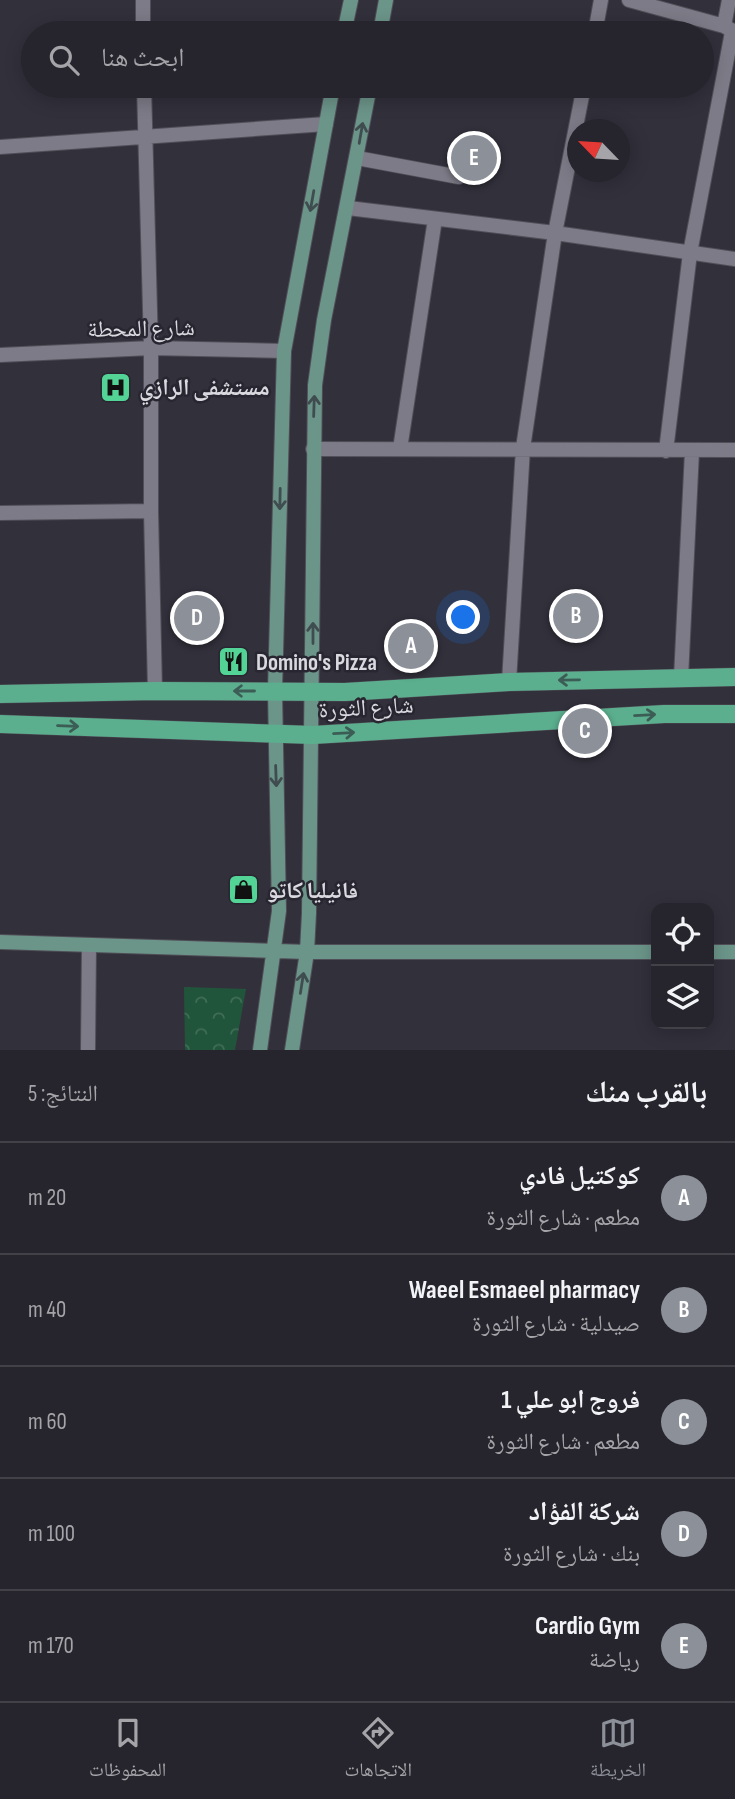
<!DOCTYPE html>
<html lang="ar">
<meta charset="utf-8">
<style>
:root{--surface:#26242c;--page:#323038;--text:#f1f3f6;--muted:#a4a4a9;--line:#424148;--accent:#8c9099}
body{margin:0;font-family:"Sofia Sans Condensed","Noto Naskh Arabic",sans-serif;background:var(--page);color:var(--text);direction:rtl}
.controls{position:absolute;right:21px;bottom:21px;display:grid;overflow:hidden;border-radius:14px;box-shadow:0 4px 18px #0003}
.controls button{width:63px;height:63px;display:grid;place-items:center;padding:0;border:0;border-bottom:2px solid var(--line);background:var(--surface);color:var(--text);font:35px sans-serif}
.compass{position:absolute;left:567px;top:119px;width:63px;height:63px;border-radius:50%;background:var(--surface);box-shadow:0 4px 18px #0003;rotate:295deg}
.you{position:absolute;left:464px;top:618px;width:24px;height:24px;margin:-18px;border:5px solid #fff;border-radius:50%;background:#1a73e8;box-shadow:0 0 0 10px #1a73e833}
.badge{display:grid;place-items:center;width:46px;height:46px;border-radius:50%;background:var(--accent);color:#fff;font-size:23px;font-weight:700}
.pin{position:absolute;translate:-50% -50%;border:4px solid #fff;box-shadow:0 2px 7px #0006}
.list{margin:0;padding:0;list-style:none}
h2{display:flex;justify-content:space-between;align-items:center;height:91px;margin:0;padding:0 28px;font-size:30px}
h2 small{font-size:23px;font-weight:400;color:var(--muted)}
.list li{display:grid;grid-template-columns:46px 1fr auto;gap:21px;align-items:center;box-sizing:border-box;height:112px;padding:0 28px;border-top:2px solid var(--line)}
.list b{display:block;font-size:26px;white-space:nowrap}
.list p{margin:0;font-size:23px;white-space:nowrap;color:var(--muted)}
.list em{font-size:23px;font-style:normal;color:var(--muted)}
.icon{flex:none;width:38px;height:38px;fill:none;stroke:currentColor;stroke-width:2;stroke-linecap:round;stroke-linejoin:round}
.map{position:relative;flex:none;width:735px;height:1050px;overflow:hidden;direction:ltr}
.search{position:absolute;background:var(--surface);box-shadow:0 4px 18px #0003;left:21px;right:21px;top:21px;height:77px;display:flex;align-items:center;gap:18px;box-sizing:border-box;padding:0 24px;border-radius:38px;color:var(--muted);font-size:26px}
.sheet{height:651px;background:var(--surface)}
nav{display:flex;justify-content:space-around;align-items:center;box-sizing:border-box;height:98px;border-top:2px solid var(--line);background:var(--surface);font-size:19px;color:var(--muted)}
nav a{display:grid;justify-items:center;gap:4px}
nav .on{color:var(--accent)}
.map>svg:first-child{display:block}
</style>
<div class="map">
<svg width="735" height="1050" viewBox="0 0 735 1050">
<defs>
<pattern id="park-crowns" width="20" height="18" patternUnits="userSpaceOnUse" patternTransform="scale(1.75)"><rect width="20" height="18" fill="#20553b"/><path d="M2 6a3 3 0 1 1 6 0M12 15a3 3 0 1 1 6 0" fill="none" stroke="#406d57"/></pattern>
</defs>
<rect width="100%" height="100%" fill="#32303b"/>
<path fill="url(#park-crowns)" d="M184 987 246 989 235 1050H185Z"/>
<g fill="none" stroke-linecap="round" stroke-linejoin="round">
<defs>
<path id="street" d="M143 0V33
M629 0 724 26 735 32
M724 26 729 0
M595 33 601 0
M144 86 151 348V511L155 691
M0 147 326 124
M357 158 459 177
M348 208 555 233 735 259
M0 355 151 348 284 351
M313 449 735 450
M400 449 435 219
M666 451 690 253 732 32
M0 513 151 511
M681 678 692 451
M509 682 523 448 555 233 584 86
M88 1050 89 945"/>
<path id="secondary" d="M344 33 351 0
M380 33 386 0
M0 942 307 952H656
M709 952H735
M260 1050 279 911 275 691 284 351 333 86
M292 1050 307 952 309 913 315 385 324 320 370 86"/>
<path id="primary" d="M0 694 155 691 345 692 509 682 735 677
M0 724 313 735 664 714H735"/>
</defs>
<use href="#street" stroke="#504e57" stroke-width="16"/>
<use href="#secondary" stroke="#504e57" stroke-width="16"/>
<use href="#primary" stroke="#504e57" stroke-width="19"/>
<use href="#street" stroke="#7d7b87" stroke-width="14"/>
<use href="#secondary" stroke="#6c958a" stroke-width="14"/>
<use href="#primary" stroke="#5baf8e" stroke-width="18"/>
</g>
<defs><path id="oneway-shaft" d="M-6 0H5M1.5-3L5.5 0L1.5 3" fill="none" stroke-width="1.6" stroke-linecap="round" stroke-linejoin="round" transform="scale(1.75)"/></defs>
<g stroke="#404d50">
<use href="#oneway-shaft" transform="translate(361 133) rotate(-80)"/>
<use href="#oneway-shaft" transform="translate(312 201) rotate(100)"/>
<use href="#oneway-shaft" transform="translate(314 406) rotate(-88)"/>
<use href="#oneway-shaft" transform="translate(280 499) rotate(91)"/>
<use href="#oneway-shaft" transform="translate(313 633) rotate(-90)"/>
<use href="#oneway-shaft" transform="translate(276 776) rotate(88)"/>
<use href="#oneway-shaft" transform="translate(302 983) rotate(-81)"/>
</g>
<g stroke="#3c5d56">
<use href="#oneway-shaft" transform="translate(569 680) rotate(179)"/>
<use href="#oneway-shaft" transform="translate(244 691) rotate(-180)"/>
<use href="#oneway-shaft" transform="translate(645 715) rotate(-3)"/>
<use href="#oneway-shaft" transform="translate(68 726) rotate(2)"/>
<use href="#oneway-shaft" transform="translate(344 733) rotate(-3)"/>
</g>
<defs>
<symbol id="hospital-square" viewBox="-11 -11 22 22"><rect x="-9" y="-9" width="18" height="18" rx="4" fill="#53d396" stroke="#282630"/><path d="M-5-5h3v3.5h4V-5h3V5h-3V1.5h-4V5h-3Z" fill="#111"/></symbol>
<symbol id="restaurant-square" viewBox="-11 -11 22 22"><rect x="-9" y="-9" width="18" height="18" rx="4" fill="#53d396" stroke="#282630"/><path d="M-5-6h1v4h1v-4h1v4h1v-4h1v5L-1.5 .5V6h-2V.5L-5-1ZM5-6V6H3V1.5H1.5Q1.5-4 5-6Z" fill="#111"/></symbol>
<symbol id="shop-square" viewBox="-11 -11 22 22"><rect x="-9" y="-9" width="18" height="18" rx="4" fill="#53d396" stroke="#282630"/><path d="M-5-2.5h2.3a2.7 3.5 0 0 1 5.4 0H5L5.5 6h-11ZM-1.5-2.5h3a1.5 2.3 0 0 0-3 0Z" fill="#111"/></symbol>
</defs>
<g fill-rule="evenodd">
<use href="#hospital-square" x="98" y="370" width="35" height="35"/>
<use href="#restaurant-square" x="216" y="644" width="35" height="35"/>
<use href="#shop-square" x="226" y="872" width="35" height="35"/>
</g>
<g text-anchor="middle" stroke-width="5" stroke-linejoin="round" paint-order="stroke">
<g font-size="23" fill="#dad9e0" stroke="#282630">
<text transform="translate(141 328) rotate(-1)" y="8">شارع المحطة</text>
<text transform="translate(366 707) rotate(-3)" y="8">شارع الثورة</text>
</g>
<g font-size="23" font-weight="bold" fill="#dad9e0" stroke="#282630" text-anchor="start">
<text x="139" y="395">مستشفى الرازي</text>
<text x="256" y="670">Domino's Pizza</text>
<text x="267" y="898">فانيليا كاتو</text>
</g>
</g>
</svg>
<div class="controls">
<button><svg class="icon" aria-label="locate" viewBox="0 0 24 24"><circle cx="12" cy="12" r="6"/><path d="M12 2v4M12 18v4M2 12h4M18 12h4"/></svg></button>
<button><svg class="icon" aria-label="layers" viewBox="0 0 24 24"><path d="M12 4l9 5-9 5-9-5zM3 14l9 5 9-5"/></svg></button>
</div>
<svg class="compass" viewBox="-18 -18 36 36"><path d="M0-13l5 13h-10z" fill="#e53935"/><path d="M0 13l5-13h-10z" fill="#a4a4a9"/></svg>
<div class="you"></div>
<div class="pin badge" style="left:411px;top:646px">A</div>
<div class="pin badge" style="left:576px;top:616px">B</div>
<div class="pin badge" style="left:585px;top:731px">C</div>
<div class="pin badge" style="left:197px;top:618px">D</div>
<div class="pin badge" style="left:474px;top:158px">E</div>
<div class="search"><svg class="icon" aria-label="search" viewBox="0 0 24 24"><circle cx="10" cy="10" r="6"/><path d="M15 15l6 6"/></svg>ابحث هنا</div>
</div>
<section class="sheet">
<h2>بالقرب منك<small>النتائج: 5</small></h2>
<ul class="list">
<li><span class="badge">A</span><div><b>كوكتيل فادي</b><p>مطعم · شارع الثورة</p></div><em>20 m</em></li>
<li><span class="badge">B</span><div><b>Waeel Esmaeel pharmacy</b><p>صيدلية · شارع الثورة</p></div><em>40 m</em></li>
<li><span class="badge">C</span><div><b>فروج ابو علي 1</b><p>مطعم · شارع الثورة</p></div><em>60 m</em></li>
<li><span class="badge">D</span><div><b>شركة الفؤاد</b><p>بنك · شارع الثورة</p></div><em>100 m</em></li>
<li><span class="badge">E</span><div><b>Cardio Gym</b><p>رياضة</p></div><em>170 m</em></li>
</ul>
</section>
<nav>
<a class="on"><svg class="icon" aria-label="map" viewBox="0 0 24 24"><path d="M3 6l6-2 6 2 6-2v14l-6 2-6-2-6 2zM9 4v14M15 6v14"/></svg>الخريطة</a>
<a><svg class="icon" aria-label="directions" viewBox="0 0 24 24"><path d="M12 3l9 9-9 9-9-9zM9 14v-3h6M13 9l2 2-2 2"/></svg>الاتجاهات</a>
<a><svg class="icon" aria-label="saved" viewBox="0 0 24 24"><path d="M7 4h10v16l-5-4-5 4z"/></svg>المحفوظات</a>
</nav>
